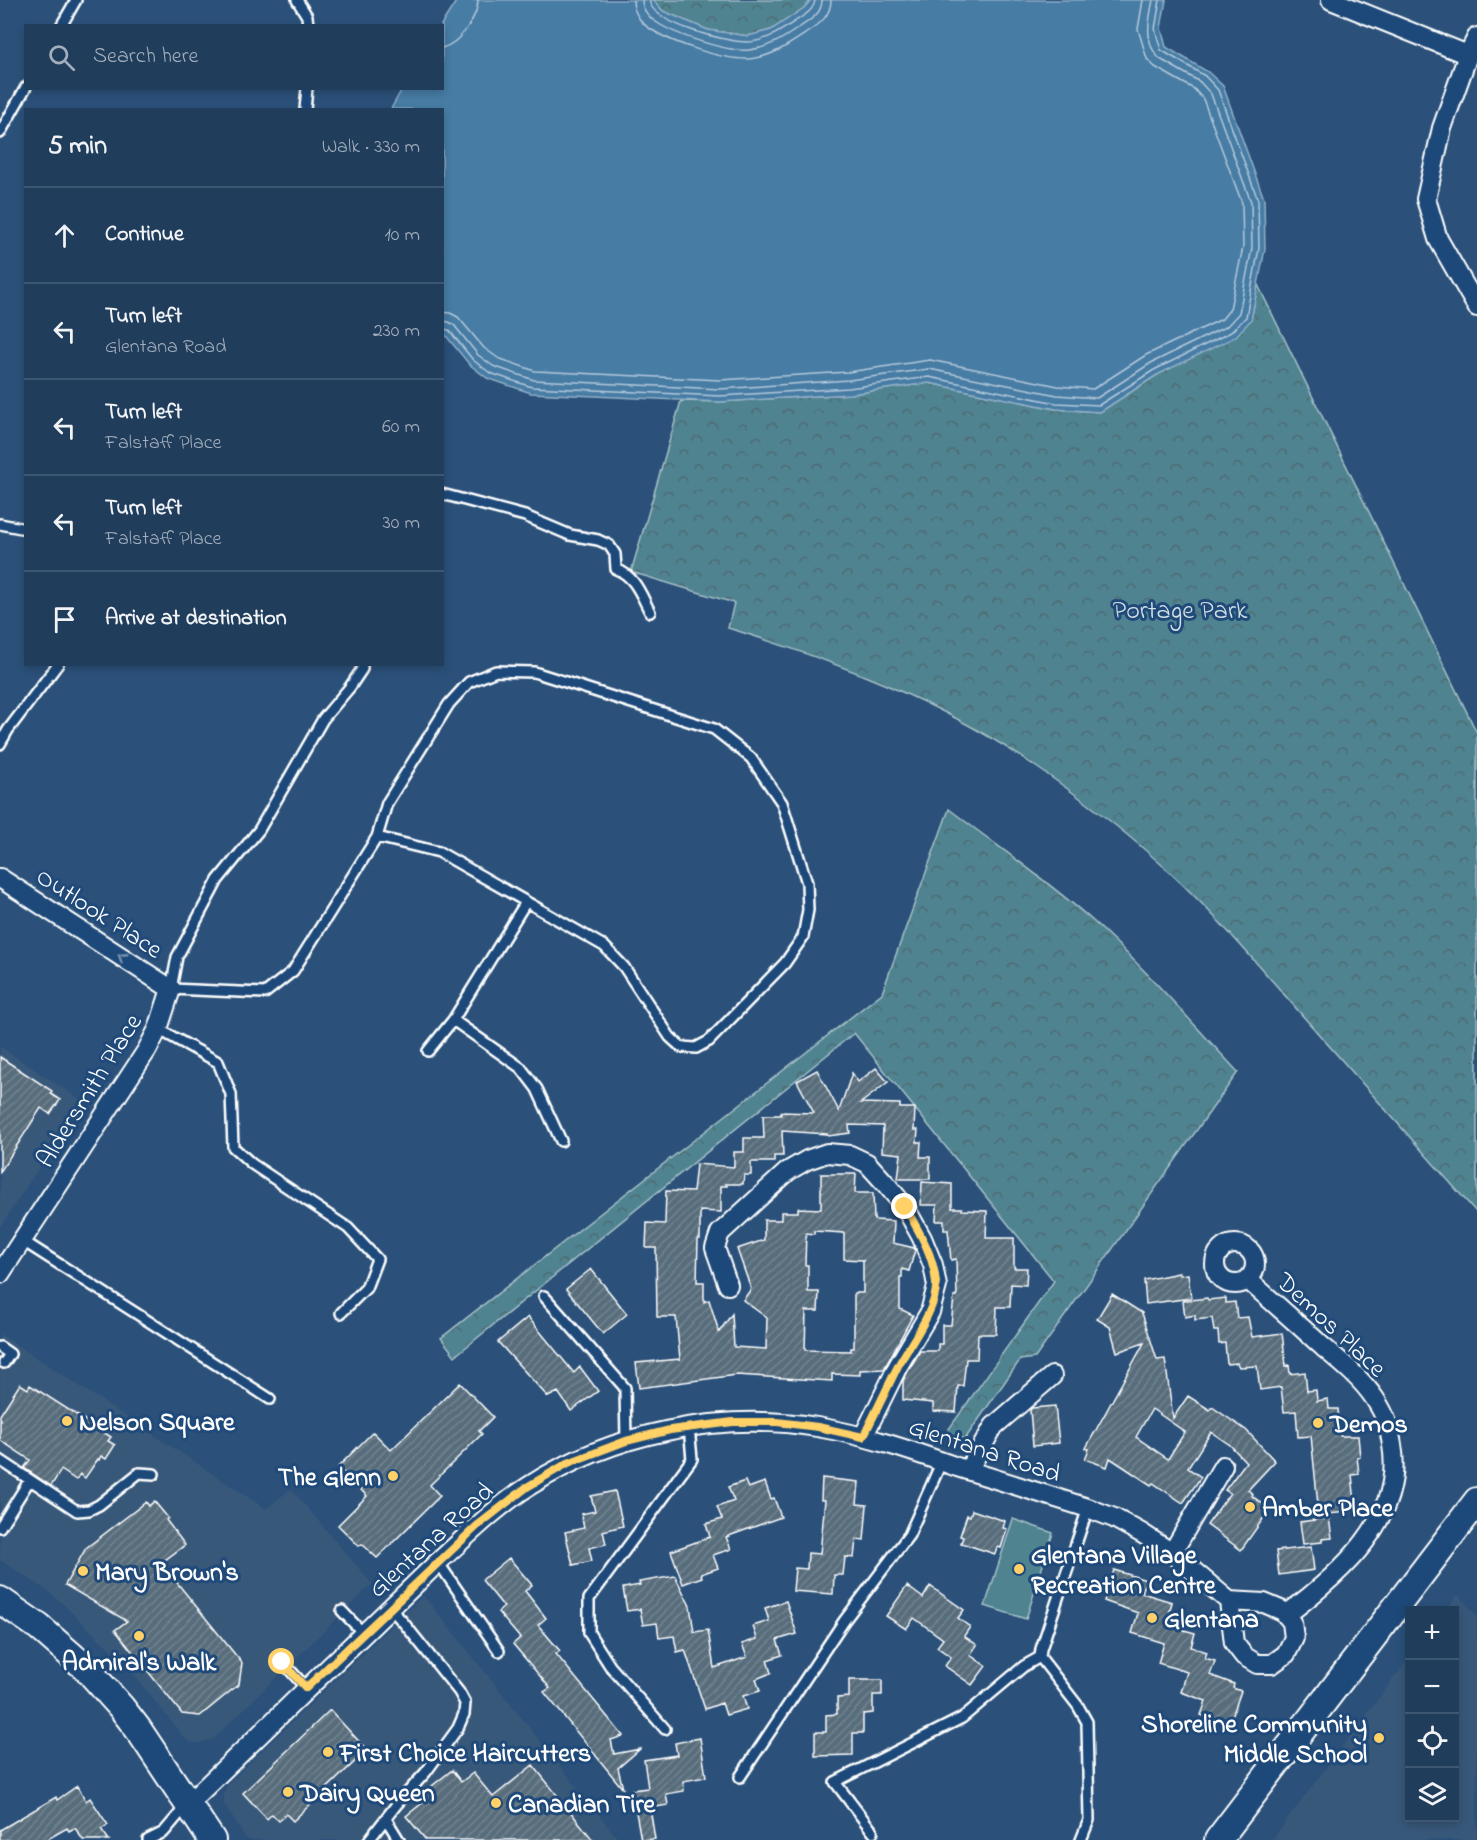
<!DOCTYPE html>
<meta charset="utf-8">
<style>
:root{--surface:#203d5c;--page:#284462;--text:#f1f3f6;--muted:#a2aebb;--line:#3d5672}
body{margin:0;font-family:"Indie Flower",sans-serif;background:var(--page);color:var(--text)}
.controls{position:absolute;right:18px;bottom:18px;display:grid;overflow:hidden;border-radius:0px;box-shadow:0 3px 9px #0003}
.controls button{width:54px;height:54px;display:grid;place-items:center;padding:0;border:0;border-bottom:2px solid var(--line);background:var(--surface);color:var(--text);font:30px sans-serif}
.stop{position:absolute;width:18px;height:18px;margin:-14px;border:4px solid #ffd166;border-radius:50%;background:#fff}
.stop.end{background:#ffd166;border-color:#fff;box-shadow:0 2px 6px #0008}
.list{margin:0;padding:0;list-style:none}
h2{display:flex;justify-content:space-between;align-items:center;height:78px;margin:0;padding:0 24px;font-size:26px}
h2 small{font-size:20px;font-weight:400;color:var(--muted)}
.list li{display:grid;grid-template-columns:39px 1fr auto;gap:18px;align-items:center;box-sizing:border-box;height:96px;padding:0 24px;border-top:2px solid var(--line)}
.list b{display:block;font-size:22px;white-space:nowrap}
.list p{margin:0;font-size:20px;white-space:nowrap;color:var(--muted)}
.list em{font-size:20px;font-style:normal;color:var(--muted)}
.icon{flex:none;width:33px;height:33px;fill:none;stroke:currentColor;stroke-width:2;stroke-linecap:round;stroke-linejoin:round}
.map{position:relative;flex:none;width:1477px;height:1840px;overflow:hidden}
.search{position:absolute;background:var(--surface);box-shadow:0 3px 9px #0003;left:24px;top:24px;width:420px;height:66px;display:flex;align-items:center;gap:15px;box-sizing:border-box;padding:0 21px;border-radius:0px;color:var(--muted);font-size:22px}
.panel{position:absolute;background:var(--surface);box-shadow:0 3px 9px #0003;left:24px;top:108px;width:420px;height:558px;border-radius:0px}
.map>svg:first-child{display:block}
</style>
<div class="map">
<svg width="1477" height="1840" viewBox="0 0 1477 1840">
<defs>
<pattern id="park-crowns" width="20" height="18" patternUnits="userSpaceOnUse" patternTransform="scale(1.5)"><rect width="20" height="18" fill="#4f8390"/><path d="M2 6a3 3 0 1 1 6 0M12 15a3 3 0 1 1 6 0" fill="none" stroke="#4e6a71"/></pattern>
<pattern id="building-hatch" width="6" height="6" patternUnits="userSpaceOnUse" patternTransform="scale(1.5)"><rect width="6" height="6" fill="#596d7b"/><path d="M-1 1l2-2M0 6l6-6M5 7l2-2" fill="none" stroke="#72838f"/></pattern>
</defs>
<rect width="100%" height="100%" fill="#2b517a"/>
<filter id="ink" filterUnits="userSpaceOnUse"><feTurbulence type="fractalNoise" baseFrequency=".0167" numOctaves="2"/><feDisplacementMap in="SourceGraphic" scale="12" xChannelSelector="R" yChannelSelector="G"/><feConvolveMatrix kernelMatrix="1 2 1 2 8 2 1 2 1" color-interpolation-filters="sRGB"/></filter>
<g filter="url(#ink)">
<path fill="#39597a" d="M0 1047 82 1101 0 1227Z
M0 1334 266 1509 291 1489 372 1584 213 1739 199 1743 190 1742 183 1736 121 1659 50 1592 0 1560Z
M1458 1595 1477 1616V1840H1272L1409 1658 1410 1818H1454V1610H1446Z
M423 1596 432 1606 619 1840H247L224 1804V1792L230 1782Z"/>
<path fill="#4f8390" stroke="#a7c1c8" stroke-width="1.5" d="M1013 1519 1053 1533 1026 1619 985 1606Z"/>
<path fill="url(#park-crowns)" stroke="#a7c1c8" stroke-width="1.5" d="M653 0H811L804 8 771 30 748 36 708 30 663 11Z
M1258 285 1477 733V1213C1423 1152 1369 1091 1316 1031 1271 980 1227 927 1178 880 1132 836 1081 797 1029 762 937 700 833 660 728 628L734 603 631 572 681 401 720 402 850 394 929 383 1055 409 1100 412 1157 375 1251 320Z
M949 809C997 846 1047 880 1093 921 1145 968 1190 1021 1238 1072L1035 1358 1020 1360 965 1439 946 1433 1054 1281 854 1033 455 1356 441 1338 882 993Z"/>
<path fill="#477ba4" stroke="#91b0c8" stroke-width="1.5" d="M457 0H653L663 11 708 30 748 36 771 30 804 8 811 0H1166L1161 28 1166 47 1208 72 1223 86 1264 199 1265 249 1251 320 1235 337 1157 375 1100 412 1056 409 929 383 850 394 720 402 531 393 487 378 469 364 443 332 442 110 391 109 402 89 442 88V26L441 25Z"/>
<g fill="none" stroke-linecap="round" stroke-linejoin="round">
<path stroke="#b5cadb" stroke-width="1.5" d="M633 0C633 12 641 24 652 30 674 44 724 60 749 59 772 57 790 44 808 32 820 24 831 15 831 0
M642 0C642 9 649 18 656 22 675 35 727 52 749 50 769 48 784 38 800 27 810 20 822 14 822 0
M649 0C652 24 726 42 747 42 766 42 782 30 797 20 805 15 814 10 815 0
M442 48C459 44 478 17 478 0
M442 312 450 313 458 317 484 348 498 358 535 371 720 380 848 372 930 360 1058 386 1093 389 1146 355 1222 319 1230 309 1243 247 1242 203 1203 99 1194 89 1155 67 1147 59 1138 29 1143 0
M442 321 449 322 454 325 478 355 493 366 534 380 720 389 849 380 929 369 1057 395 1097 398 1151 363 1227 326 1239 313 1252 248 1251 202 1211 94 1200 82 1160 59C1143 44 1149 19 1153 0
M442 329 449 330 473 360 490 373 532 387 720 396 849 388 929 377 1056 403 1099 405 1154 370 1231 332 1246 317 1259 248 1258 200 1218 90 1205 76 1161 50 1155 29 1160 0"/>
</g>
<path fill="url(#building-hatch)" stroke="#fff" stroke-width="1.5" fill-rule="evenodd" d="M0 1057 52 1091 51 1094 60 1100 50 1114 41 1108 0 1172Z
M876 1068 888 1082 861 1103 900 1104V1108H915L914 1130H918L917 1142H921L920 1157H930V1179H898L901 1154 882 1152 883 1126 849 1125 850 1133 828 1136 827 1134 782 1131 783 1156H774V1162H751V1175H744L743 1184H726L727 1186H721V1212L700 1211V1239H698L697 1282H704V1302L709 1300 719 1332 732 1314 734 1347 766 1349 767 1318 743 1300 751 1289 737 1249 764 1240V1220H781V1212H798V1208L821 1209V1174H856L855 1193H873L874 1220 894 1221 893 1243 914 1248 915 1250 909 1271 902 1269V1277H900V1309L913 1315 884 1369 860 1370V1375L832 1374V1381L737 1375 639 1388 636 1363 680 1359 676 1317H657L656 1248H646L647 1223 665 1224 666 1191 693 1192 696 1164 734 1167V1152H744V1138H764L763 1115H781V1112L814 1113 797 1081 817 1070 839 1111 852 1073 858 1082ZM814 1231 844 1233V1259L863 1260V1293H854V1348H851V1351L805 1350 806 1311H818L819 1292H808V1265H805L806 1233 814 1234Z
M922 1182 952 1184V1208H962V1210L987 1211 986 1238H1014V1268H1027L1026 1285 1011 1284 1010 1307H997L996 1334H978L977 1359H966L963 1386H958L956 1412 933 1411V1403L903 1400V1381L908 1371 920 1351H938V1344H942V1325H951L954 1297H957L956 1259 951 1260 948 1230H944V1221H936L937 1205H921Z
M591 1269 627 1314 603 1334 566 1289Z
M1179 1273V1275L1188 1274 1191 1298 1146 1304 1144 1280Z
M1112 1294 1142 1313 1157 1360 1165 1359 1173 1418 1188 1396 1210 1410 1212 1407 1246 1430 1275 1461 1248 1490 1253 1494 1252 1496 1270 1509 1241 1550 1207 1525 1230 1493 1225 1490 1246 1462 1230 1445 1211 1432 1188 1468 1201 1477 1183 1503 1153 1483 1151 1485 1110 1458 1107 1467 1085 1459 1089 1449 1086 1448 1144 1343 1117 1352 1110 1327 1097 1319ZM1152 1409 1185 1432 1168 1459 1136 1437Z
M1207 1298 1208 1300 1226 1298V1303L1235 1302 1237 1318 1248 1317 1252 1337 1282 1333 1286 1366 1289 1365 1290 1374 1305 1372 1307 1391 1316 1390 1317 1401 1328 1399 1329 1409H1338L1340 1436H1358L1360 1457H1357L1359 1474 1352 1475 1356 1511 1319 1515 1311 1436 1298 1437 1296 1411 1284 1412 1281 1387 1260 1390 1257 1366 1239 1367 1237 1363 1227 1364 1225 1343 1219 1344 1218 1331H1214L1212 1318 1195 1320V1315L1185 1317 1183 1301Z
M528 1317 574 1373 580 1367 598 1391 571 1411 558 1392 548 1397 498 1342Z
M460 1383 493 1417 479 1431 482 1434 430 1485 440 1496 377 1558 362 1544 359 1546 338 1525 367 1496 338 1467 373 1432 391 1450Z
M20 1384 28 1389 30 1385 111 1437 108 1441 115 1445 106 1459 101 1456 99 1460 98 1459 85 1478 80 1474 76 1480 61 1470 51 1486 24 1468 30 1460 0 1440V1415Z
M1055 1406 1059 1443 1033 1446 1030 1410 1032 1408Z
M822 1478 859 1482 857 1504 867 1505 864 1540 856 1539 854 1558 845 1557 843 1575H834L833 1594 793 1591 795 1568 807 1569 808 1553 820 1554 825 1500H821Z
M745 1481 748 1488 765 1482 771 1499 774 1498 781 1517 726 1537 731 1549 713 1555 718 1568 701 1574 702 1577 683 1584 671 1551 710 1537 706 1524 722 1519 717 1507 734 1501 728 1487Z
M615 1491 623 1526 603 1531 606 1544 589 1548 592 1561 573 1565 565 1532 584 1528 581 1514 595 1511 591 1496Z
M154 1501 168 1518 166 1520 185 1545 161 1563 242 1663 239 1684 200 1716 182 1714 115 1630 127 1621 65 1585 86 1548 146 1502 149 1506Z
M972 1510 1005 1521 1003 1528 1007 1529 1001 1548 997 1547 995 1554 961 1543 963 1537 960 1536 967 1515 970 1516Z
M1329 1518 1332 1538 1322 1539V1542L1303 1544 1300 1522Z
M1311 1547 1314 1570 1279 1575 1276 1551Z
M509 1558 532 1585 525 1591 546 1618 538 1625 560 1651 556 1654 623 1736 611 1740 614 1754 640 1749 618 1768 623 1789 544 1692 550 1688 513 1644 520 1638 498 1612 504 1607 482 1580Z
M1114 1570 1146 1580 1142 1593 1172 1602 1168 1619 1186 1624 1184 1630 1195 1633 1191 1647 1207 1652 1205 1658 1215 1661 1210 1675 1234 1684 1233 1688 1241 1691 1229 1725 1201 1715 1206 1701 1181 1692 1187 1672 1158 1663 1164 1643 1132 1633 1138 1613 1104 1601Z
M675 1576 690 1606 694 1632 708 1630 714 1668 747 1657 742 1644 757 1639 753 1626 769 1621 765 1608 786 1601 797 1634 777 1640 782 1655 767 1660 771 1673 756 1679 760 1691 743 1696 747 1709 726 1715 722 1703 705 1709 685 1650 677 1652 674 1636 659 1638 657 1623 643 1625 640 1609 627 1611 623 1588 640 1585 639 1582Z
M907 1586 923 1598 930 1586 964 1610 958 1618 970 1627 964 1636 977 1645 970 1655 986 1666 972 1685 945 1666 951 1657 937 1647 943 1639 914 1618 906 1629 886 1616Z
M849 1680H882V1695H873V1713L863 1714V1733H853V1755L815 1756V1732H826V1715L837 1714V1698L849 1697Z
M330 1710 367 1750 293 1821 286 1814 279 1821 272 1814 267 1819 243 1793Z
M700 1738 706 1777 683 1781 684 1791 666 1794 668 1805 650 1808 655 1839 641 1840 632 1790 648 1788 644 1760 677 1755 675 1743Z
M533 1765 593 1840H426L406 1816 426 1800 422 1794 452 1770 461 1782 473 1773 493 1797Z
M77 1786 86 1801 90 1798 108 1825 101 1829 109 1840H83L75 1828 69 1831 67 1828 46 1840H0V1830L56 1797 57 1800Z"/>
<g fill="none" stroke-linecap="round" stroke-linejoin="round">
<defs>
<path id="service" d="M297 0 307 16 308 26
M61 26 76 0
M305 110 307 88
M0 133 26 87
M442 494 525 516 570 535 598 540 609 545 615 554 616 569C635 576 641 595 650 612
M0 524 26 529
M362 664V669L350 687 323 719 259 830 218 880 177 957 171 989 265 993 293 971 377 837 387 803 449 704 469 682 496 671 534 672 714 729 751 758 782 803 807 883 808 910 803 937 785 963 709 1041 696 1048 681 1047 670 1037 624 967 604 946 439 852 377 837
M0 744 8 730 58 664
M453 1020 521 1068 537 1089 561 1141
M158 1029 218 1062 231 1094 233 1147 252 1164 348 1228 377 1259 366 1288 341 1313
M428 1051 453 1020 526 902
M23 1241 270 1399
M544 1296 625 1388 626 1441
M0 1347 10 1354 4 1363
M0 1460 77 1511 89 1510 99 1505 139 1473 154 1474
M0 1527 29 1481
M438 1562 499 1651
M342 1611 364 1634
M282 1661 306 1688
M665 1729 610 1666 589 1633V1599L692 1459 689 1427
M740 1777 844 1621 909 1535 942 1461
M386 1819 399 1840
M873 1832 835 1782 962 1718 1024 1666 1040 1657
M148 1840 164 1832 186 1806
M369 1840 397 1804 426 1772 458 1728 464 1714 465 1703 459 1692 403 1622 390 1608
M1081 1840 1089 1820 1087 1722 1078 1706 1040 1657 1041 1649 1088 1508"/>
<path id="minor" d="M1331 0 1468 55
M1477 37 1468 55 1442 128 1426 199 1438 239 1477 307
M0 878 171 989 158 1029 147 1050 0 1274
M1215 1264a20 20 0 1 1 40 0a20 20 0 1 1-40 0Z
M1248 1280C1273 1302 1298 1324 1323 1347 1341 1362 1362 1379 1375 1399 1386 1416 1389 1426 1392 1445 1405 1519 1339 1575 1286 1615
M728 1285 715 1248 720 1233 788 1171 807 1160 827 1153 850 1155 867 1163 886 1184 905 1207 922 1238 933 1265 937 1286 930 1312 898 1366 863 1437
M968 1470 994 1426 1052 1376
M1172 1553 1223 1466
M188 1804 438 1562C467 1536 496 1507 529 1486 612 1433 720 1411 817 1427 865 1435 912 1451 957 1467 1001 1481 1044 1494 1088 1508L1114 1518 1143 1534 1172 1553 1229 1601 1264 1603 1283 1611 1292 1622 1294 1638 1286 1654 1272 1664H1257L1244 1656 1234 1643 1229 1601"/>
<path id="secondary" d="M0 1600 39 1627 87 1669 121 1707 138 1729 212 1840
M1218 1840 1477 1501"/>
</defs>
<use href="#service" stroke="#fff" stroke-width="14"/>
<use href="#minor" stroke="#fff" stroke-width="22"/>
<use href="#secondary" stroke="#fff" stroke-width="30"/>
<use href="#service" stroke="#1f4a7a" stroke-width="9"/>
<use href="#minor" stroke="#1f4a7a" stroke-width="18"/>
<use href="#secondary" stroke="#1f4a7a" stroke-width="26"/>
</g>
<defs><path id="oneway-chevron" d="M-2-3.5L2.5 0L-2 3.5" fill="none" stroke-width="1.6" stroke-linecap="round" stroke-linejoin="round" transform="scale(1.5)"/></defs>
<use stroke="#7992af" href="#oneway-chevron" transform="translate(122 957) rotate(-147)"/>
</g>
<g fill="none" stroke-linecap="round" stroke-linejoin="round" filter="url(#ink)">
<path stroke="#ffd166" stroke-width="8" d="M282 1662 306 1688 477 1526 527 1487 568 1463 626 1441 670 1430 733 1422H777L818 1427 863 1437C875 1414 886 1390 898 1366 909 1345 938 1308 936 1283 934 1256 919 1231 905 1207"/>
</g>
<g fill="#ffd166" stroke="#1f4a7a" stroke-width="2">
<circle cx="67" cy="1421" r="6"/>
<circle cx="1318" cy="1423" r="6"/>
<circle cx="393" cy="1476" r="6"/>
<circle cx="1250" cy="1507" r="6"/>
<circle cx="1019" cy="1569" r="6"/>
<circle cx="83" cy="1571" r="6"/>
<circle cx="1152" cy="1618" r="6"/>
<circle cx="139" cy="1636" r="6"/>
<circle cx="1379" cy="1738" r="6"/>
<circle cx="328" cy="1752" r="6"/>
<circle cx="288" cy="1792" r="6"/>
<circle cx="496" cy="1803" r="6"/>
</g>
<g text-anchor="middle" stroke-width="6" stroke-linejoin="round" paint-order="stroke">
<g font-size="26" fill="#d3e0e3" stroke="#1f4a7a">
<text x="1180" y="618">Portage Park</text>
</g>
<g font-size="26" fill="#fff" stroke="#1f4a7a">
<text transform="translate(100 912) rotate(33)" y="9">Outlook Place</text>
<text transform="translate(88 1090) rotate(-58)" y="9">Aldersmith Place</text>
<text transform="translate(1332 1324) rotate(43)" y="9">Demos Place</text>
<text transform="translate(985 1449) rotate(18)" y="9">Glentana Road</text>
<text transform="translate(430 1539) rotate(-42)" y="9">Glentana Road</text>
</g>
<g font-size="26" font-weight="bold" fill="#fff" stroke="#1f4a7a" text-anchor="start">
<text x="79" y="1430">Nelson Square</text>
<text x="1330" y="1432">Demos</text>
<text x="381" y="1485" text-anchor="end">The Glenn</text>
<text x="1262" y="1516">Amber Place</text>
<text x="1031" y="1563">Glentana Village<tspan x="1031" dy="30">Recreation Centre</tspan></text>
<text x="95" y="1580">Mary Brown's</text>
<text x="1164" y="1627">Glentana</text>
<text x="139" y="1670" text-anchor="middle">Admiral's Walk</text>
<text x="1367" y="1732" text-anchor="end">Shoreline Community<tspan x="1367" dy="30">Middle School</tspan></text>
<text x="340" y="1761">First Choice Haircutters</text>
<text x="300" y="1801">Dairy Queen</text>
<text x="508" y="1812">Canadian Tire</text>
</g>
</g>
</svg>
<div class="controls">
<button>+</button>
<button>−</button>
<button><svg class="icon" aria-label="locate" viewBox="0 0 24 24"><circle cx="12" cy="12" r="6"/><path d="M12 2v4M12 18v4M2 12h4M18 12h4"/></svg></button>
<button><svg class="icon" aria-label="layers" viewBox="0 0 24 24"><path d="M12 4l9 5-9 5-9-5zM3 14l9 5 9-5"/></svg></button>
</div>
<div class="stop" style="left:282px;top:1662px"></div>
<div class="stop end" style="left:905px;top:1207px"></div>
<div class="search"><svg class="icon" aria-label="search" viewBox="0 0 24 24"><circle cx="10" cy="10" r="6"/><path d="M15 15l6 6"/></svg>Search here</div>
<section class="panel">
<h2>5 min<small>Walk · 330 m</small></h2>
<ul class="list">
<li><svg class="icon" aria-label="ahead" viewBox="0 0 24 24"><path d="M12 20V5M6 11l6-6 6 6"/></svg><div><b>Continue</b></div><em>10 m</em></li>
<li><svg class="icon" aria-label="left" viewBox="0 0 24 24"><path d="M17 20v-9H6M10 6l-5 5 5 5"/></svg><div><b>Turn left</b><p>Glentana Road</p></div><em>230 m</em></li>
<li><svg class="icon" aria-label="left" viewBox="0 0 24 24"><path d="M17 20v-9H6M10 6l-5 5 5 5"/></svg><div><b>Turn left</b><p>Falstaff Place</p></div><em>60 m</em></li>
<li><svg class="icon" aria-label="left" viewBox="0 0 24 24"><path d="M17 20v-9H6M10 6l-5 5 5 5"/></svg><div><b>Turn left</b><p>Falstaff Place</p></div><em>30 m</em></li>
<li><svg class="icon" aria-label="arrive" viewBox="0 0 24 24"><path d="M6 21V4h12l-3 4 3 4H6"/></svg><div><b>Arrive at destination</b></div></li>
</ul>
</section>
</div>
